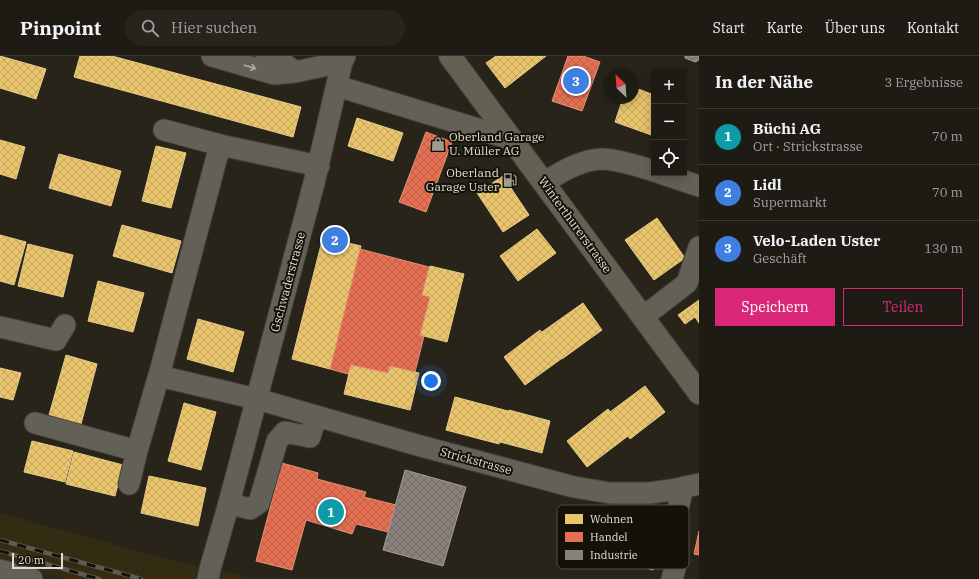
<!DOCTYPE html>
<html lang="de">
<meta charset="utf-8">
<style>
:root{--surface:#1e1b14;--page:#26241d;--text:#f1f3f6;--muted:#a1a1a0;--line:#3c3934;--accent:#db2777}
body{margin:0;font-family:"IBM Plex Serif",serif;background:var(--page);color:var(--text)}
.controls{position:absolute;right:12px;top:12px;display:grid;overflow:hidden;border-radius:0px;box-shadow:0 2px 10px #0003}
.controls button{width:36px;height:36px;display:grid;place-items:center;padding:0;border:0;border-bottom:1px solid var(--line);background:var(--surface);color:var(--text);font:20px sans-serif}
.compass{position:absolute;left:603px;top:12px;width:36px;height:36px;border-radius:50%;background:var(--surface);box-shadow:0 2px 10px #0003;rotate:335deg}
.scale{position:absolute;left:12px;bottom:10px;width:51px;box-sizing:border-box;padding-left:4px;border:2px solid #e0dcd0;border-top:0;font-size:11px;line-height:14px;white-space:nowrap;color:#e0dcd0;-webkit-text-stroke:3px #141108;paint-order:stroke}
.you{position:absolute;left:431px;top:325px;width:14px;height:14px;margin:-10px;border:3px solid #fff;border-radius:50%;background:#1a73e8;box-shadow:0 0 0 6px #1a73e833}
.badge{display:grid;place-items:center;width:26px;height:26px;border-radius:50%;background:var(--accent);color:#fff;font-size:13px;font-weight:700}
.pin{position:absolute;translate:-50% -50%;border:2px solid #fff;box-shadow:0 1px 4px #0006}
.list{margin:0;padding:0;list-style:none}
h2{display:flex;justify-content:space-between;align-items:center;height:52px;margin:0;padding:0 16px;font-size:17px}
h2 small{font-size:13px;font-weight:400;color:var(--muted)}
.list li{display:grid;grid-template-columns:26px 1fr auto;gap:12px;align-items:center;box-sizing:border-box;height:56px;padding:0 16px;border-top:1px solid var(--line)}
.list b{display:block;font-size:15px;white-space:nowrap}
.list p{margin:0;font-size:13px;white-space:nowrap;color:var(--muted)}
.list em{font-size:13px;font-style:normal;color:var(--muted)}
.actions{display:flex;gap:8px;padding:12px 16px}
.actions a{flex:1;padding:9px 0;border:1px solid var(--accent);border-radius:0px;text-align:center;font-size:14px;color:var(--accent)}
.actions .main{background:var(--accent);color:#fff}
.icon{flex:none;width:22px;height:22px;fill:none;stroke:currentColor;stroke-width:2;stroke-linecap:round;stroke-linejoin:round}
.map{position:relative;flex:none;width:699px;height:523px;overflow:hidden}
header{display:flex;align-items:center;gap:24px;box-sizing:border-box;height:56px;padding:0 20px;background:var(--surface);border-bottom:1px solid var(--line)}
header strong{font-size:19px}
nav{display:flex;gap:22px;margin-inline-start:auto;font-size:14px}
.search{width:280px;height:36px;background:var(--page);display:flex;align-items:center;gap:10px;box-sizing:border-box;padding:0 14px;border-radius:22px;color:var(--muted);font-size:15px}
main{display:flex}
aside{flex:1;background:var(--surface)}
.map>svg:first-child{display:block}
</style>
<header>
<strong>Pinpoint</strong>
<div class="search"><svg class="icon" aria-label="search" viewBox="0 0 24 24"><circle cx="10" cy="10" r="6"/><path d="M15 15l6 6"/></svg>Hier suchen</div>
<nav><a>Start</a><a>Karte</a><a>Über uns</a><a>Kontakt</a></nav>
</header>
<main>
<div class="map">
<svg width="699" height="523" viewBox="0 0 699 523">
<defs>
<pattern id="homes-cross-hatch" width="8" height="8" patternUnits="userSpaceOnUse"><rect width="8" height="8" fill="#e9c46a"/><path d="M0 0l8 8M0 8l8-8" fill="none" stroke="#c0a45f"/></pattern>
<pattern id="shops-cross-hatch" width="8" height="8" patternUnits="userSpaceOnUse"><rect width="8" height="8" fill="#e76f51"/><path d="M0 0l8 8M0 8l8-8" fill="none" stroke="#b6624b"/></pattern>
<pattern id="industry-cross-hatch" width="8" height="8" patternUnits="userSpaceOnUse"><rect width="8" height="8" fill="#8a817c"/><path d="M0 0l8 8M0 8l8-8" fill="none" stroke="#716b66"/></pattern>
</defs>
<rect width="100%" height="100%" fill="#28241a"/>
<path fill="#332c12" d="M0 457 152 499 210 513 235 518 254 523H63L0 506Z"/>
<path fill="url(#homes-cross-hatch)" stroke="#e6cb89" d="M0 0 46 13 36 43 0 32Z
M80 0H112L301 51 293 81 74 21Z
M496 0H546L505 32 486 7Z
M633 31 654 39V80L615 66 623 42H633Z
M357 62 403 77 393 105 348 90Z
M0 84 25 91 16 123 0 118Z
M156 90 186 97 171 152 142 145Z
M59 98 121 115 111 150 49 132Z
M503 120 529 159 503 176 477 137Z
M657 162 685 202 654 224 625 184Z
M122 169 181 185 172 217 113 200Z
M537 173 556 197 518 225 500 200Z
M0 179 26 186 14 229 0 225Z
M323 181 361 190 330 313 292 303Z
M28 188 73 199 63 241 18 230Z
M430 210 464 218 447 286 420 279 430 241 422 239Z
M98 225 144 237 133 276 88 265Z
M699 244V267L695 261 685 268 678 259Z
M583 247 602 274 562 303 542 276Z
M198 263 244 276 233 316 187 303Z
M540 274 561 303 525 329 504 301Z
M66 299 97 308 81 368 49 359Z
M351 309 388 317 390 310 419 317 410 354 344 338Z
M0 312 21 317 13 344 0 341Z
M645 330 665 356 630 383 610 356Z
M455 341 508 355 499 388 446 374Z
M184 347 216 356 201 414 168 405Z
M608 353 628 380 587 411 567 385Z
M509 354 550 365 542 397 500 386Z
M32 385 73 395 65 426 24 416Z
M74 396 123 409 115 440 66 428Z
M149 420 206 432 198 470 141 457Z
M617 468 662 480 653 514 608 502Z"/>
<path fill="url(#shops-cross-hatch)" stroke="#e59077" d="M568 0H583L600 6 582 55 552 45Z
M426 76 452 86 426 156 399 146Z
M360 193 429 211 422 239 430 241 420 279 424 280 415 316 390 310 388 317 351 309 348 318 330 313Z
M282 407 318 417 317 423 366 436 364 441 396 449 388 476 356 468 352 478 306 464 292 514 256 505Z
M699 475V499L694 498Z"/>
<path fill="url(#industry-cross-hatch)" stroke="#a49c95" d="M685 0H699V4L695 6 685 2Z
M405 414 466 431 443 510 383 494Z"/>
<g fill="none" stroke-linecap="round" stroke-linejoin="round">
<defs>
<path id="minor" d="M212 0 274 18 295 16 342 6
M266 0 279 4 295 16
M337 30 511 83
M164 74 220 89 319 110
M660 117 699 130
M544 127C560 116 582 103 603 103 621 104 638 110 654 115
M643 261 687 227 699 191
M0 271 56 284 65 269
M159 320 257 343 417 389 574 431 610 437H650L671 434 699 428
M35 367 137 395
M129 428 137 395 161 312 220 89
M229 447 250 453 259 447 277 385 285 376 310 381 316 360
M0 514 32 523
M208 523 210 513 229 447 314 127 342 6 345 0
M672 523 677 505 666 502 683 432"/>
<path id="major" d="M450 0 699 337"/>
</defs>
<use href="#minor" stroke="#423e36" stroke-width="23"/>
<use href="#major" stroke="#423e36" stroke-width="24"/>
<use href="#minor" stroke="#636057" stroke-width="21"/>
<use href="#major" stroke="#646053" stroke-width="22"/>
<defs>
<path id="rail" d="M0 484 141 523
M0 495 99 523"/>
</defs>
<use href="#rail" stroke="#5d5a51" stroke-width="4.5"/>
<use href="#rail" stroke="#141108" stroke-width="3" stroke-dasharray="9" stroke-linecap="butt"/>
</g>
<defs><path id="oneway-shaft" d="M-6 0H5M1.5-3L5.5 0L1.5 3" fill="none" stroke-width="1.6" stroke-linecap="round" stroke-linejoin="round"/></defs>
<use stroke="#aeaaa0" href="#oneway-shaft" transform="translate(250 11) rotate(16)"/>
<defs>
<symbol id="shop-bare" viewBox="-9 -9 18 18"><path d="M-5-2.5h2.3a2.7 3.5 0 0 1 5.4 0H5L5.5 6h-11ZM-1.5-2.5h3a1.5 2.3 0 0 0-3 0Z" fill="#a09c90" stroke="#141108" stroke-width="2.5" paint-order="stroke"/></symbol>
<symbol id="fuel-bare" viewBox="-9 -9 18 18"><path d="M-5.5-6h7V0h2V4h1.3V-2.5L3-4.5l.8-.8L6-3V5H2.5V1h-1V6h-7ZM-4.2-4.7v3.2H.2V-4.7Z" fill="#a09c90" stroke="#141108" stroke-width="2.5" paint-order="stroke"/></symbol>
</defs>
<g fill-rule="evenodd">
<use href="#shop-bare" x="428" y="78" width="20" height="20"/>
<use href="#fuel-bare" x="500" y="114" width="20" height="20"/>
</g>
<g text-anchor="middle" stroke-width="4" stroke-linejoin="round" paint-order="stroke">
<g font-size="12" fill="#e0dcd0" stroke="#141108" text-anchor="start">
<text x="449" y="85">Oberland Garage<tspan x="449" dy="14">U. Müller AG</tspan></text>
<text x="499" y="121" text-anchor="end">Oberland<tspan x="499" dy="14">Garage Uster</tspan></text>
</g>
<g font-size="12" fill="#e0dcd0" stroke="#141108">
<text transform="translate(575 169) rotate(54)" y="4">Winterthurerstrasse</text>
<text transform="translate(288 226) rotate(-75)" y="4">Gschwaderstrasse</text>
<text transform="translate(476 405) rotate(15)" y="4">Strickstrasse</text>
</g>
</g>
<rect x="557" y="449" width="132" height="64" rx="6" fill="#141108" stroke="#514e44" stroke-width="1"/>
<rect x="565" y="458" width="18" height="10" fill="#e9c46a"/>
<rect x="565" y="476" width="18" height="10" fill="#e76f51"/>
<rect x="565" y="494" width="18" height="10" fill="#8a817c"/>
<g font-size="11" fill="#e0dcd0">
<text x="590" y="467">Wohnen</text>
<text x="590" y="485">Handel</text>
<text x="590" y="503">Industrie</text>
</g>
</svg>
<div class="controls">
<button>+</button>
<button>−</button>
<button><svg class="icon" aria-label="locate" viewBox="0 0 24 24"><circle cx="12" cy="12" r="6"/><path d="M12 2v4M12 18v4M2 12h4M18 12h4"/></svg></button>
</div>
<svg class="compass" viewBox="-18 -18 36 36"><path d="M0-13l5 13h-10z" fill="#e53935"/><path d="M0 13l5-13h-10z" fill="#a1a1a0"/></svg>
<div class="scale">20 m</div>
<div class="you"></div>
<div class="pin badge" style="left:331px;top:456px;background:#0f9aa8">1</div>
<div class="pin badge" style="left:335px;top:184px;background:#3f7fe0">2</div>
<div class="pin badge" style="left:576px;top:25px;background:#3f7fe0">3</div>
</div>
<aside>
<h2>In der Nähe<small>3 Ergebnisse</small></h2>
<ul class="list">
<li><span class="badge" style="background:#0f9aa8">1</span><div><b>Büchi AG</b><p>Ort · Strickstrasse</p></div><em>70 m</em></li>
<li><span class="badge" style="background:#3f7fe0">2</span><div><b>Lidl</b><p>Supermarkt</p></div><em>70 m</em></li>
<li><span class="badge" style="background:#3f7fe0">3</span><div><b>Velo-Laden Uster</b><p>Geschäft</p></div><em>130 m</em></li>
</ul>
<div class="actions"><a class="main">Speichern</a><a>Teilen</a></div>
</aside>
</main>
